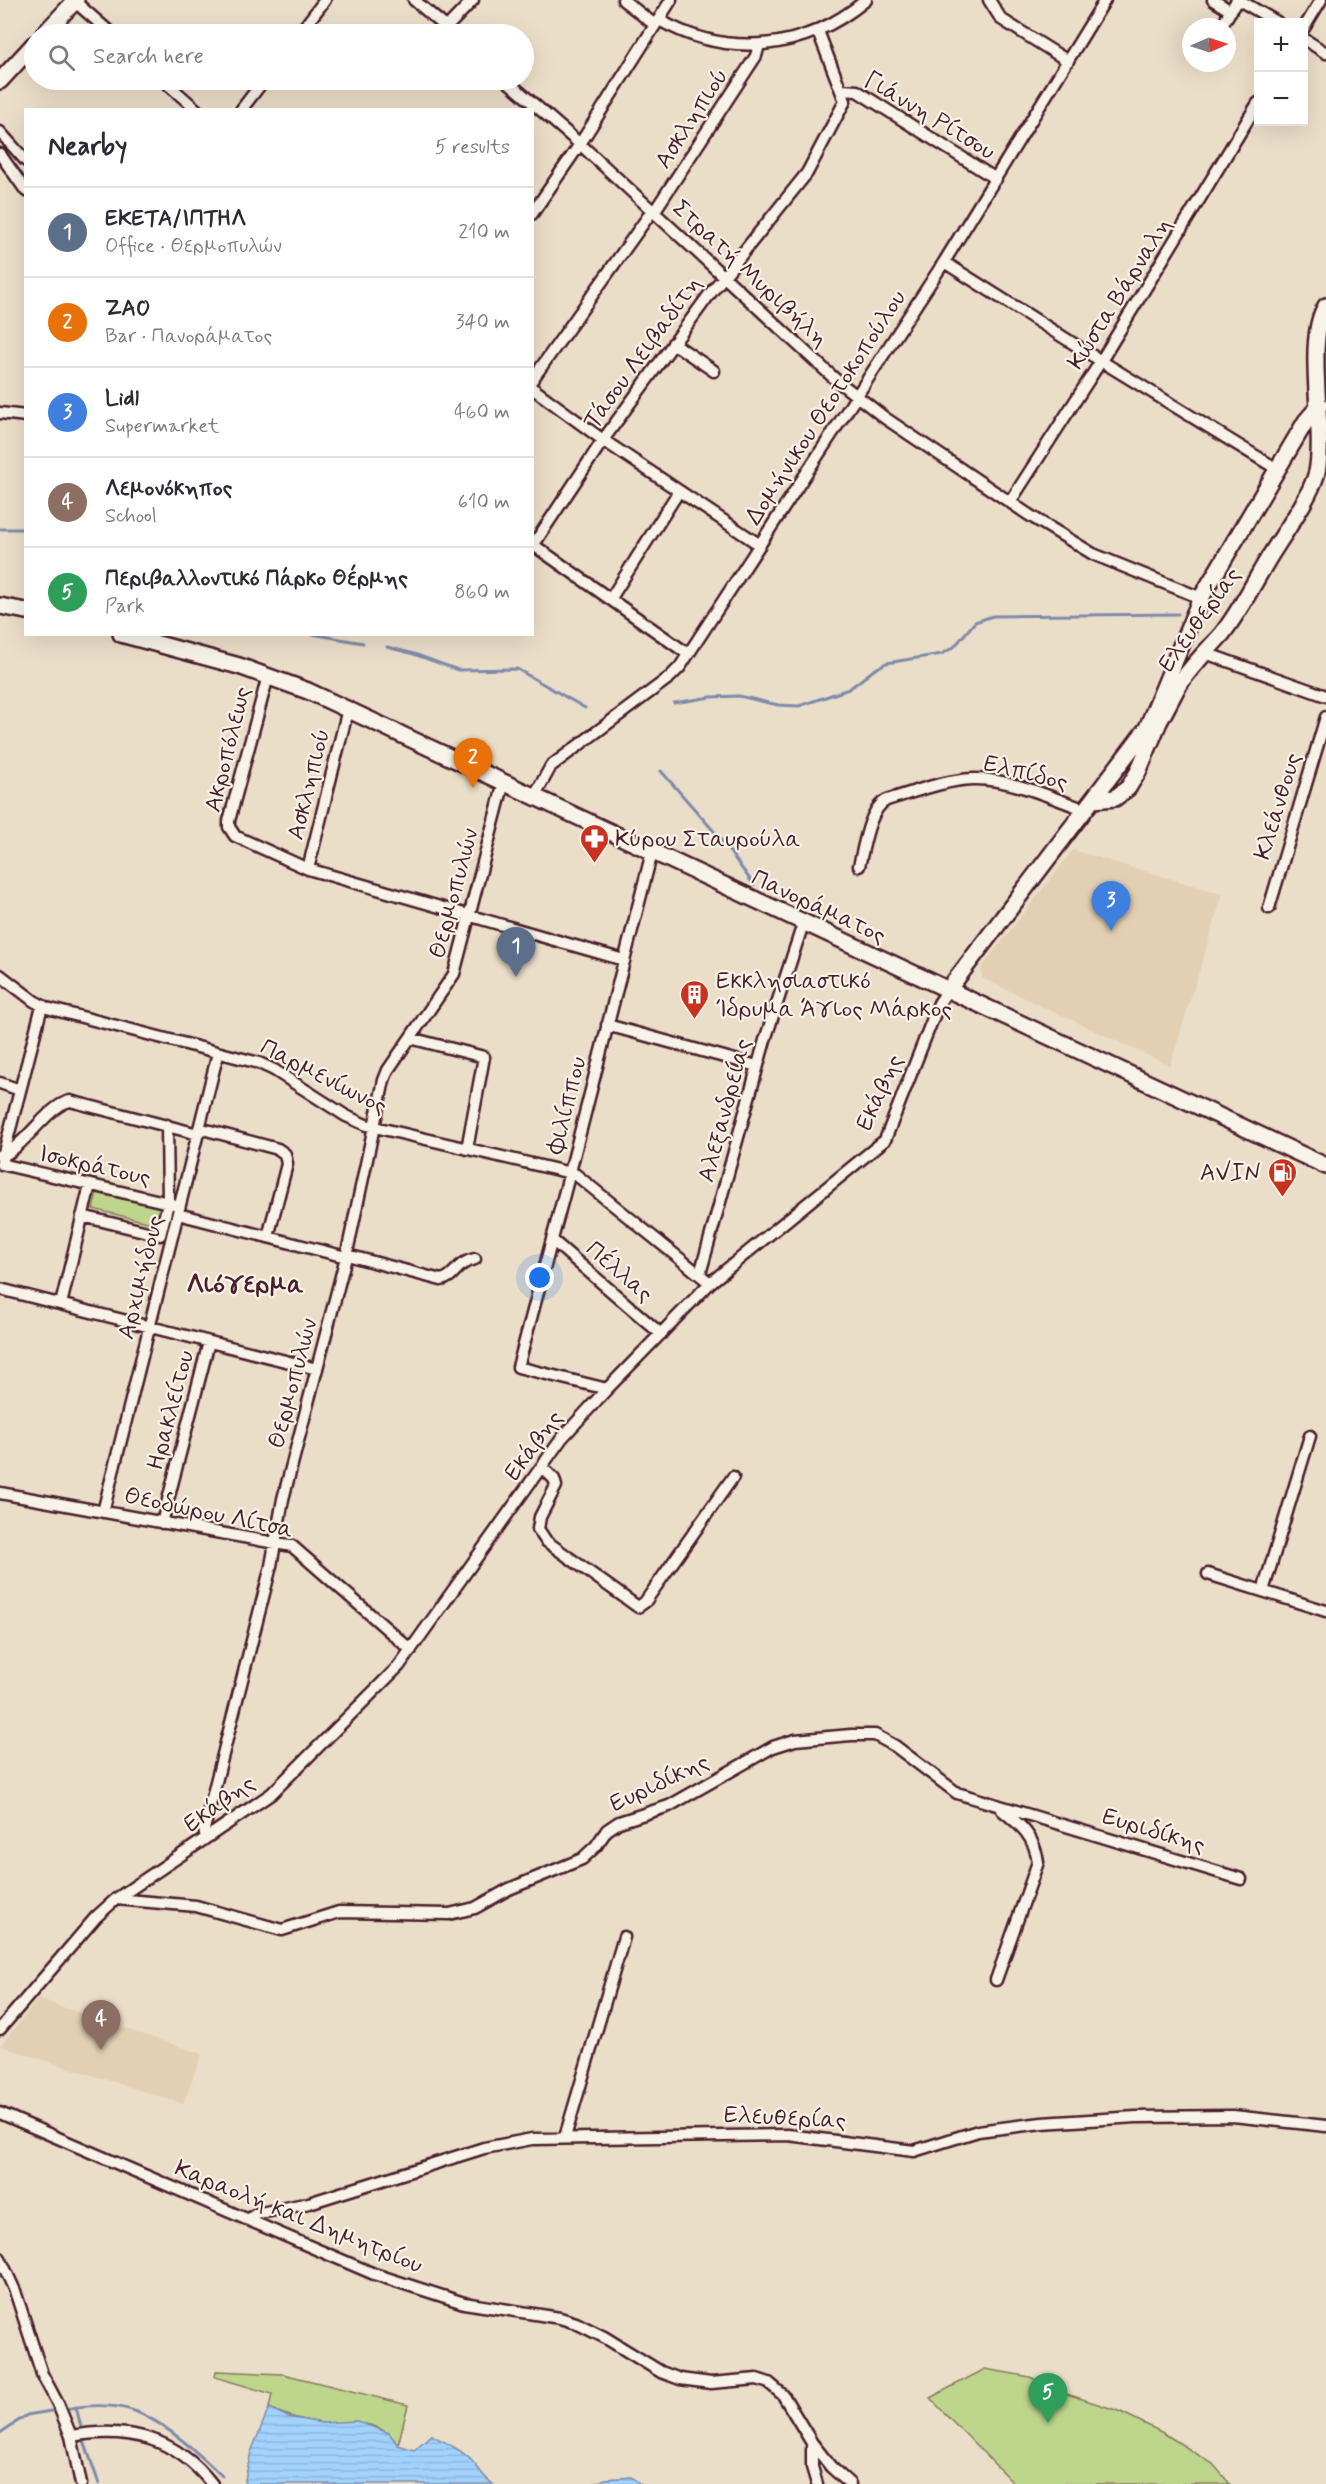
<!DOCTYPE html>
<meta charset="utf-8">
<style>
:root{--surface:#fff;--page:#f7f7f7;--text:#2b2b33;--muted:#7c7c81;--line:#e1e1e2;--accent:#c8321e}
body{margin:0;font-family:Mynerve,sans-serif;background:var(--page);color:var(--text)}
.controls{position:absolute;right:18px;top:18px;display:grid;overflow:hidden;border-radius:0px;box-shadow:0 6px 24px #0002}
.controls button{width:54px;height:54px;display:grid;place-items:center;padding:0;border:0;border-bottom:2px solid var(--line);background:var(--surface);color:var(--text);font:30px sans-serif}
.compass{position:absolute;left:1182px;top:18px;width:54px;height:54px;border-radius:50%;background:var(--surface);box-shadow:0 6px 24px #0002;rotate:87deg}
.you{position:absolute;left:540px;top:1278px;width:21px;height:21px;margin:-15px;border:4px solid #fff;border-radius:50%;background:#1a73e8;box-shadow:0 0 0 9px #1a73e833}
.badge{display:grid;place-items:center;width:39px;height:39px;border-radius:50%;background:var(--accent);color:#fff;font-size:20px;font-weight:700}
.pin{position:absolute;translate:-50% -50px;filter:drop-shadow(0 2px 3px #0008)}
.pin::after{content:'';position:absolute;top:32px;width:21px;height:18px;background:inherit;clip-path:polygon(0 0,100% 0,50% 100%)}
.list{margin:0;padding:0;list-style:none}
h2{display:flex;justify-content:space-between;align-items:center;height:78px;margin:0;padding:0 24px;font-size:26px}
h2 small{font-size:20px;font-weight:400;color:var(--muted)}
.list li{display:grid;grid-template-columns:39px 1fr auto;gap:18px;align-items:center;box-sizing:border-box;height:90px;padding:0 24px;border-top:2px solid var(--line)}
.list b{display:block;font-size:22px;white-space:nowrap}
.list p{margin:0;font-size:20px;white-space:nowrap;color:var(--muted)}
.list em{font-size:20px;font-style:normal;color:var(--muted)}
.icon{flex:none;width:33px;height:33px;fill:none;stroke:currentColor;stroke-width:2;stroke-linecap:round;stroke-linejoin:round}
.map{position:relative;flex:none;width:1326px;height:2484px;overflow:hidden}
.search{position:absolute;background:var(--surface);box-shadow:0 6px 24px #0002;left:24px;top:24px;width:510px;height:66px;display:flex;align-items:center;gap:15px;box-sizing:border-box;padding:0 21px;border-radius:33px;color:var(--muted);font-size:22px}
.panel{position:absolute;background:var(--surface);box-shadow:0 6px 24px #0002;left:24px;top:108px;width:510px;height:528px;border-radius:0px}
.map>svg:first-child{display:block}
</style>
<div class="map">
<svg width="1326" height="2484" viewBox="0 0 1326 2484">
<defs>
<pattern id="water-rules" width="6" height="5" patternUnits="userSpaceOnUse" patternTransform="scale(1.5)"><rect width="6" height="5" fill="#a1d3fe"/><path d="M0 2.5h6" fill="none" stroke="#8cb5da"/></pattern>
</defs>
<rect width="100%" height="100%" fill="#ebdec9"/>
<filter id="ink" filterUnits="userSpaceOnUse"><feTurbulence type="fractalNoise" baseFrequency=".0167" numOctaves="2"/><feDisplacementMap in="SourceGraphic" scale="12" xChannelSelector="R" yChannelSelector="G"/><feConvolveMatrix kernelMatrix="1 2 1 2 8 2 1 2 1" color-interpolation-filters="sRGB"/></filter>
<g filter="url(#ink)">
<path fill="#e3d0b4" d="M1073 850 1223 894 1170 1066 982 978 981 968Z
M38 1999 202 2054 183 2104 0 2046Z"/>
<path fill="#bed68c" stroke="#847a5c" stroke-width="1.5" d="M97 1192 164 1208 160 1225 93 1209Z
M985 2369 1030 2377 1064 2393 1119 2411 1165 2434 1213 2464 1230 2484H1014L930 2398Z
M216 2371 283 2374 408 2405 398 2445C377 2416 353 2425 323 2423 304 2421 286 2416 269 2408L272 2394 215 2377Z"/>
<path fill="url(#water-rules)" stroke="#7e8baa" stroke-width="1.5" d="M269 2408 288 2417 322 2423 357 2421 389 2433 398 2445 414 2450 431 2435C445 2442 462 2450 473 2462 480 2470 484 2478 493 2484H244L251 2452Z
M631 2477 640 2484H594L605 2479Z"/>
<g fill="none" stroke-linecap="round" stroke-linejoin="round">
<path stroke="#7e8baa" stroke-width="3" d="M0 529H26
M312 634 363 643
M387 647 414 654 458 670 517 669 585 708
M674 703 711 697 739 696 778 705 799 706 849 689 874 670 886 663 942 654 954 647 975 622 993 616 1178 614
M661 771 719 837 754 885
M76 2407 82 2431
M64 2409C87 2405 115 2403 137 2412 168 2425 198 2453 222 2476
M0 2433 27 2415 57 2410
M83 2438 99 2484"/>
<defs>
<path id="street" d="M73 0 112 34
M414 0 454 34
M623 0 655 25
M989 0 1001 19 1068 61
M1213 0 1231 11
M1239 0 1277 22
M659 20C728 59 805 51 866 0
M1221 27 1237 0
M446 28 473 0
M1304 28 1321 0
M299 34 325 0
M1304 39 1326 53
M163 80 197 110
M506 80 580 144 835 379 885 418 1029 515 1093 554 1201 598
M841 90 857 91 996 179
M241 110 264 80
M0 132 26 161
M0 154 26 191
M654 212 756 56 759 45
M532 214 580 144 671 0
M944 262 1101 361 1277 469
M673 343 714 371
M532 380 652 211
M532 388 603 440 760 545
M0 413 26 416
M1010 502 1101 361 1258 103
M532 544 688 654
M534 544 603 440 709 295 807 173 845 101 818 31
M611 598 679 491
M1205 653 1326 696
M268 676 229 821V827L235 836 308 869 624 960
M534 797 551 766 670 677 680 667 944 262 1105 0
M859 866C864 847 869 808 887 800 914 792 945 780 973 779 1009 778 1053 798 1086 810
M308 869 348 709
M1269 908 1326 717
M0 975 34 1001 47 1008 259 1063 274 1070 346 1116 366 1125 575 1174 710 1283
M607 1025 757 1066
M410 1038 484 1057 467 1149
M0 1083 20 1090
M199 1128 278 1149 285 1154 287 1164 268 1237
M0 1155 3 1156C25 1145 49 1105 70 1101L198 1134
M2 1160 42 1006
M1 1164 173 1204
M178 1214 346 1257
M82 1216 160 1235 168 1203 167 1125
M552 1240 661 1334
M347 1255 441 1280C456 1277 455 1263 475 1259
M700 1274 765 1040 803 924
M0 1289 317 1369
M61 1304 90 1185
M607 1389 518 1367 570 1172 652 852
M542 1467 554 1479 556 1486 540 1517 538 1529 546 1541 638 1607 645 1602 733 1477
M0 1493 292 1546 411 1650
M103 1512 218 1053
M162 1523 209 1342
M1208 1574 1326 1611
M1263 1591 1310 1436
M206 1838 204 1829 271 1566 283 1499 346 1257 384 1080 388 1070 454 974 504 782
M116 1899 271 1794 399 1666 562 1438 607 1389 710 1283 885 1140 939 1003 948 990
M996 1980 1038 1862C1035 1837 1021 1825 1002 1810
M0 2029 96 1917 116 1899 196 1906 282 1930 339 1912 449 1914 475 1908 509 1889 582 1859 596 1846 607 1830 619 1822 669 1806 773 1747 795 1740 851 1735H875L895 1746 957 1793 1241 1879
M0 2113 374 2274 464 2303 560 2318 576 2323 604 2337 661 2372 680 2379 711 2383 757 2379 769 2383 783 2395 812 2443 831 2467 850 2484
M565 2137 624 1937
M249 2219 256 2214 309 2203 484 2148 532 2139 788 2135 914 2151 978 2131 1042 2123 1136 2117 1233 2116 1326 2126
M0 2258 15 2291 42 2374 58 2404 71 2436 81 2484
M71 2436C128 2426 175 2437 212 2484
M812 2443V2467L817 2484"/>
<path id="secondary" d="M44 34 76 0
M0 81 34 44
M0 606 26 611
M121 634 239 666 308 691 1326 1166
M1093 800 1115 798 1128 788 1138 772 1159 722 1178 686C1191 666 1207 651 1222 634 1241 610 1254 582 1270 556 1284 533 1310 498 1317 472 1326 427 1304 342 1326 306
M948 990 1147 728 1201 598 1306 421 1320 405"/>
</defs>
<use href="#street" stroke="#4a1f2b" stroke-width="15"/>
<use href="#secondary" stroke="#4a1f2b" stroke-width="20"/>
<use href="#street" stroke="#f7f3e8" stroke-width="10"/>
<use href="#secondary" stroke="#f7f3e8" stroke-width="15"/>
</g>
</g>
<defs>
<symbol id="pharmacy-pin" viewBox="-11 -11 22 30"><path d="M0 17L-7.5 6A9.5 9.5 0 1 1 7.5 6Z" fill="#c8321e" stroke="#f7f3e8"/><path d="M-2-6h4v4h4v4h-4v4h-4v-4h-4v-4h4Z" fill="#fff"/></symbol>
<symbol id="building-pin" viewBox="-11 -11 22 30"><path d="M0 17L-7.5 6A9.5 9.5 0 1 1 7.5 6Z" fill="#c8321e" stroke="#f7f3e8"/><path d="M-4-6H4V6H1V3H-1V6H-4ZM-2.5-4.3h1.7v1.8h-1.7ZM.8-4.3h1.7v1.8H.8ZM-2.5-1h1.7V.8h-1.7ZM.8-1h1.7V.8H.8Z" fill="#fff"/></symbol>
<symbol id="fuel-pin" viewBox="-11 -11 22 30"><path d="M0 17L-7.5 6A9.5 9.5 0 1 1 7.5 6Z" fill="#c8321e" stroke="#f7f3e8"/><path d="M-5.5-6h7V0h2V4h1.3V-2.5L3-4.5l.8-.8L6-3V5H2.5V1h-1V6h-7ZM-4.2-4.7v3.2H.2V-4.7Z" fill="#fff"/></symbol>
</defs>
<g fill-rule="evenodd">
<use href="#pharmacy-pin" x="578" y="822" width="33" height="45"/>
<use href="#building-pin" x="678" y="978" width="33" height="45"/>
<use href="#fuel-pin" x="1266" y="1156" width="33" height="45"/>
</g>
<g text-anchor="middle" stroke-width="4.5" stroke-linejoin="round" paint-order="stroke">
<g font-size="24" fill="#4a1f2b" stroke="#f7f3e8">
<text transform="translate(930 115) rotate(31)" y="8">Γιάννη Ρίτσου</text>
<text transform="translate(691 118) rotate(-57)" y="8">Ασκληπιού</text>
<text transform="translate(751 273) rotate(43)" y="8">Στρατή Μυριβήλη</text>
<text transform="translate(1119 293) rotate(-58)" y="8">Κώστα Βάρναλη</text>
<text transform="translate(642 352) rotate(-54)" y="8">Τάσου Λειβαδίτη</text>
<text transform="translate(825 407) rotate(-57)" y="8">Δομήνικου Θεοτοκοπούλου</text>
<text transform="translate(1199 619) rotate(-54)" y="8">Ελευθερίας</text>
<text transform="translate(227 749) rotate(-76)" y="8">Ακροπόλεως</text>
<text transform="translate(1026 772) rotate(14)" y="8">Ελπίδος</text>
<text transform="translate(308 784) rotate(-76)" y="8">Ασκληπιού</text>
<text transform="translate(1277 806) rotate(-73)" y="8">Κλεάνθους</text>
<text transform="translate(453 893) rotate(-75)" y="8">Θερμοπυλών</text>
<text transform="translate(819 906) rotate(25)" y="8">Πανοράματος</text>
<text transform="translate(324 1076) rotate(27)" y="8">Παρμενίωνος</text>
<text transform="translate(879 1092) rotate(-65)" y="8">Εκάβης</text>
<text transform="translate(566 1105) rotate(-76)" y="8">Φιλίππου</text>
<text transform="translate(724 1110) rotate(-75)" y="8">Αλεξανδρείας</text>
<text transform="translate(95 1165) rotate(13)" y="8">Ισοκράτους</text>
<text transform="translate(620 1271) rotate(41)" y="8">Πέλλας</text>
<text transform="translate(140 1277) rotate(-76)" y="8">Αρχιμήδους</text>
<text transform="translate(292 1383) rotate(-75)" y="8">Θερμοπυλών</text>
<text transform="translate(170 1410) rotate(-75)" y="8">Ηρακλείτου</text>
<text transform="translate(533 1445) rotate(-53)" y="8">Εκάβης</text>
<text transform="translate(209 1512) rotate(12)" y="8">Θεοδώρου Λίτσα</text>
<text transform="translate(659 1782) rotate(-25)" y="8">Ευριδίκης</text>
<text transform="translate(219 1803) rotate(-35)" y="8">Εκάβης</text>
<text transform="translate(1154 1830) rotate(17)" y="8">Ευριδίκης</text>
<text transform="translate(785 2117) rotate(3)" y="8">Ελευθερίας</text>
<text transform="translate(299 2216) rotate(22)" y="8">Καραολή και Δημητρίου</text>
</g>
<g font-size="24" fill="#4a1f2b" stroke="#f7f3e8" text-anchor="start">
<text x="615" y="846">Κύρου Σταυρούλα</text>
<text x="716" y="988">Εκκλησιαστικό<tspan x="716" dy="28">Ίδρυμα Άγιος Μάρκος</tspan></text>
<text x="1261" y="1180" text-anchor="end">AVIN</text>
</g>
<g font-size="26" font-weight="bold" fill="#4a1f2b" stroke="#f7f3e8">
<text x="245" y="1292">Λιόγερμα</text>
</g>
</g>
</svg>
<div class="controls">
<button>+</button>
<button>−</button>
</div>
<svg class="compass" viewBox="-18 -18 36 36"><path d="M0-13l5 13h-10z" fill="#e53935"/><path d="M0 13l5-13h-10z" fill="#7c7c81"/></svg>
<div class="you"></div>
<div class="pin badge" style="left:516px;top:977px;background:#5c6f8a">1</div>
<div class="pin badge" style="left:473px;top:788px;background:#e8710a">2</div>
<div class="pin badge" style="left:1111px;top:931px;background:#3f7fe0">3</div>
<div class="pin badge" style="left:101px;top:2050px;background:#8d6e63">4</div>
<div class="pin badge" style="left:1048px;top:2423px;background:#2e9e5b">5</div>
<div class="search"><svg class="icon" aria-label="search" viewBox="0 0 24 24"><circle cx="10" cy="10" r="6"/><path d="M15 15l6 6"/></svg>Search here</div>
<section class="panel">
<h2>Nearby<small>5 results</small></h2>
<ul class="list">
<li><span class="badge" style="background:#5c6f8a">1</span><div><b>ΕΚΕΤΑ/ΙΠΤΗΛ</b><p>Office · Θερμοπυλών</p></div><em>210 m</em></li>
<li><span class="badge" style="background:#e8710a">2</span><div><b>ZAO</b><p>Bar · Πανοράματος</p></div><em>340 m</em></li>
<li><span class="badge" style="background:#3f7fe0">3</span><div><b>Lidl</b><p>Supermarket</p></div><em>460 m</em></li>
<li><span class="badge" style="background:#8d6e63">4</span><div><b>Λεμονόκηπος</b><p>School</p></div><em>610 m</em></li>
<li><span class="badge" style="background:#2e9e5b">5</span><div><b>Περιβαλλοντικό Πάρκο Θέρμης</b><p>Park</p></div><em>860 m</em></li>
</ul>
</section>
</div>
